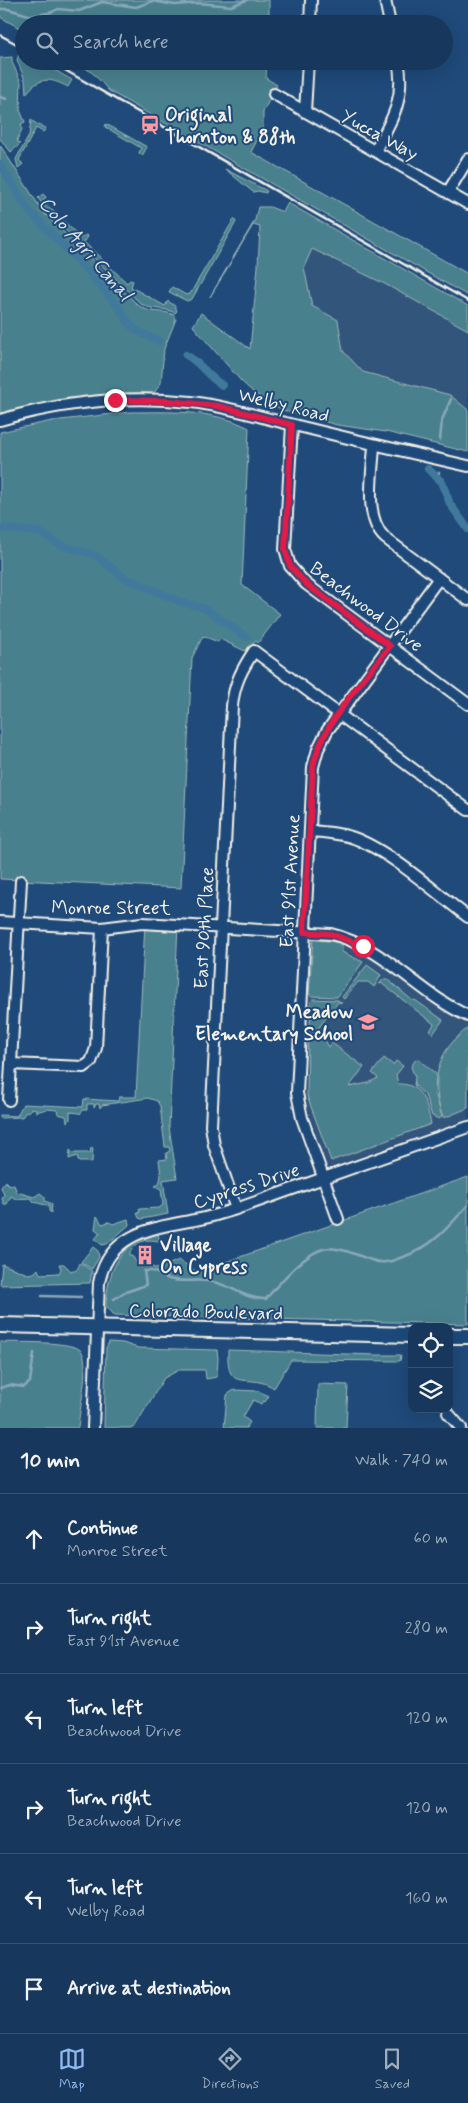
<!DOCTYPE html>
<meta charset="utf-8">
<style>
:root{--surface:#17385c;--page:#244365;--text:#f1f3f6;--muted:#9eacbb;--line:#365272;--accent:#90b9f0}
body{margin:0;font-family:Mynerve,sans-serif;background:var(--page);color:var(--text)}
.controls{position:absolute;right:15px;bottom:15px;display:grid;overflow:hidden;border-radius:10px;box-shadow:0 5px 20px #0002}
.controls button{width:45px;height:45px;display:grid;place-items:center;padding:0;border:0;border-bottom:1px solid var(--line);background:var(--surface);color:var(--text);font:25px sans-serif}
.stop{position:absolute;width:15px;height:15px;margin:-11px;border:4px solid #e11d48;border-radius:50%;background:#fff}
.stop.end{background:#e11d48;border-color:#fff;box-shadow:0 1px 5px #0008}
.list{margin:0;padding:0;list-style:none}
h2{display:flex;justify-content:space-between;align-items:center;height:65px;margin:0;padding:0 20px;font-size:21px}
h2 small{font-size:16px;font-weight:400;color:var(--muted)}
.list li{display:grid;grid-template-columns:32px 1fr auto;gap:15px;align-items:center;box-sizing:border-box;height:90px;padding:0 20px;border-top:1px solid var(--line)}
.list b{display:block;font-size:19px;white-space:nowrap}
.list p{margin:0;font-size:16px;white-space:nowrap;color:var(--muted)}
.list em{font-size:16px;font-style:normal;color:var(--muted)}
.icon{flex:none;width:28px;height:28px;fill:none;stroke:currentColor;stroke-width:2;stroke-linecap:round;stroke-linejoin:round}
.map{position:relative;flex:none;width:468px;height:1428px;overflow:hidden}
.search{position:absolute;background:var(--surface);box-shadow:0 5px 20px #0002;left:15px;right:15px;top:15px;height:55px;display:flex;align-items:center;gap:12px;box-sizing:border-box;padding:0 18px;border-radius:28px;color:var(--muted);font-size:19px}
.sheet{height:605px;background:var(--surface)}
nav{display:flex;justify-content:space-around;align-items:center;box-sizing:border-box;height:70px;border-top:1px solid var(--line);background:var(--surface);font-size:14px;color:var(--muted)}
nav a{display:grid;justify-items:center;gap:2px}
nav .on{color:var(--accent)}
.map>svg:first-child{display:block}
</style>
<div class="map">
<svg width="468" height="1428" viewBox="0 0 468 1428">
<rect width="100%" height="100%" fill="#1f4a7a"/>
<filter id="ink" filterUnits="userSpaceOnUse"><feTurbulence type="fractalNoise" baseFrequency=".02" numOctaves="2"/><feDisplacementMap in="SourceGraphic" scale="10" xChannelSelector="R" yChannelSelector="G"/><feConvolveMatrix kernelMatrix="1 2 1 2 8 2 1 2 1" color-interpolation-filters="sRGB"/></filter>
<g filter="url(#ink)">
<path fill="#31547b" d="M312 249 383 283 468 330V410L450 395 363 372 343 351 338 320 312 306 304 267Z
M312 937 337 940 367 952 449 1013 468 1021V1119L331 1167 326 1165 304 1097Z"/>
<path fill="#4a808d" stroke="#9fb8ba" d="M104 0H269V24H24V33L23 30 0 17V1Z
M20 51 24 53V61H39L72 80 68 87C49 77 39 77 26 94L25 80 17 60Z
M12 57V62L21 82 20 110 25 122 21 124 22 129 17 141 20 144 11 152 0 139V58Z
M76 61H267L266 78 277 85 263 112V129L251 152 468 274V296L109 91 95 75Z
M31 120 38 125 46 128 45 130 43 132 36 128 19 160 23 164 18 168 16 159 29 136Z
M106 124 147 147 142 156 139 153 141 148 105 127Z
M0 145 43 212 138 305C151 315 161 309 174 315L176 319 164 349 161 383 154 393 67 400 0 414Z
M225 169 267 191 266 193 258 191 253 192Z
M43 194 46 197 43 201 81 238 86 235 88 237 84 242 127 283 130 280 133 281 131 287 165 306 168 301 175 306 177 311 175 313C164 307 152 311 141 304L50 215 38 198Z
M288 203 468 306V330L383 283 312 249 304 267 312 306 338 320 343 351 363 372 450 395 468 410V452L386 432 337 425 282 410 254 393 241 381 193 326 201 313 250 349 258 266 260 227 253 225 210 297 255 220 258 207H270L283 212Z
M234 219 236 222 192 299 187 301 169 292 172 287 186 295 190 294Z
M130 412C169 412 213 409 249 428L242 585 280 614 258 643 256 641 245 651 220 639 218 642 203 636 192 658 181 888 0 879V432L52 421Z
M145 923 178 925 169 1127 177 1178 163 1180 168 1214 142 1219 139 1218 137 1213 140 1212 139 1209 159 1208 163 1205 161 1189 155 1186 159 1184 161 1176 159 1160 167 1159 166 1153 170 1151 169 1147H165L160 1106 157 1101 148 1098 102 1105 100 1108 99 1104H96L94 1108V1104H87V1110H83L80 1114 79 1113 70 1112V1120L67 1122 66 1116 58 1114 57 1110 47 1109 36 1112V1109L31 1108 30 1111 26 1112 22 1117 0 1118V1115L17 1116 23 1104 83 1107 84 1099 118 1101 119 1097H136Z
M313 939 342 943V952L363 962 337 997 312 996 309 994Z
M367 965 381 975 374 987 368 982H358L344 999 342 997Z
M384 979H387L413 1001 415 1000 443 1020 433 1034 430 1031 434 1024 381 983 379 984Z
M313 999 338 1000 342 1003 338 1002 317 1030 310 1028 311 1001Z
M468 1028V1108L444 1118 440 1110 442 1117 439 1119 432 1116 425 1095 414 1085 415 1077 411 1067 416 1059H418L436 1074 435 1092 440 1110C432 1074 438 1051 468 1028Z
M308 1032C319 1032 324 1038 329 1047L332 1043 364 1067 349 1087 368 1083 378 1078 372 1073 384 1058 393 1065 396 1061 403 1066 396 1075 398 1084C422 1083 427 1104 431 1124L331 1161 307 1096Z
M91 1148H93L92 1162H79L77 1156 69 1159 70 1150 73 1153H90Z
M468 1177V1324L114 1315 106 1306C107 1272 120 1240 158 1234L160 1242C147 1237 134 1242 129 1255L133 1257 136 1262 158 1269 179 1260 197 1272Z
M6 1181 7 1184 14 1185 17 1192 34 1197 40 1193 45 1197V1201L52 1204 51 1213 49 1211V1206L34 1202 31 1198 16 1199 11 1196 7 1204H4L2 1199 4 1195 1 1187Z
M97 1216 102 1224 109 1222 113 1224 128 1219 129 1225 107 1244 102 1245 95 1239 100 1233 95 1229Z
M93 1247 98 1251 99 1257 92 1269 81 1262Z
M80 1263 92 1271 90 1283 0 1285 2 1264 28 1274 34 1273 38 1269 40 1274 59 1273 61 1269 59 1264H64L71 1271C77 1272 78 1268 80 1263Z
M0 1342C15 1343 76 1340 82 1352 90 1365 79 1411 78 1428H0Z
M109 1342 123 1343 138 1348 217 1350 218 1358 217 1377 206 1379 205 1370H179L164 1378 134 1428H104L106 1348Z
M228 1350 377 1355H401L400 1361 291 1360 274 1388C248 1371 226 1396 228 1350Z
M318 1384 348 1385 346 1428H317Z
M234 1390 258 1391 269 1396 265 1402 263 1401 261 1404 253 1400 243 1417 250 1422 246 1428H224L227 1395Z"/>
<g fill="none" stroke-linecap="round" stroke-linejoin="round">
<path stroke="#89a9ba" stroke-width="2.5" d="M0 9H8L32 16 52 12 58 9 79 11 102 2 136 7 153 1 175 5 199 3 231 6 247 0
M0 97 7 99
M440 440 442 420 451 399
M438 478 439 472
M42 1296 81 1297
M114 1299 123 1293 146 1285 144 1271C154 1269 161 1276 169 1279 181 1283 196 1279 208 1281 229 1283 245 1300 266 1299 279 1283 303 1255 323 1249 336 1245 359 1256 371 1260 382 1264 390 1262 400 1258 430 1249 448 1228 468 1205
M0 1388 10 1385 24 1387 30 1382 34 1353"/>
<path stroke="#41799c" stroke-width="8" d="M0 164 29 211 86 269 119 308 131 326 137 331 159 341
M186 355C201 363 208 377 222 385
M428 469 442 482 450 504 468 529
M0 528 39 532 61 545 95 555 123 577 181 602 204 608 246 637"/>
<defs>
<path id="minor" d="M385 0 390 24
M310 24 311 0
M274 94 468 204
M305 112 308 61
M375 151C392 120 406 98 398 61
M448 192 468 159
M0 420C62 402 127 395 191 402 228 406 262 418 298 426 355 440 411 453 468 466
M292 425 285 549 290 566 306 584 468 704
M374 445C373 473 363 517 385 538L468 600
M310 831C324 832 338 833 351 837 388 849 436 893 468 917
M0 922 102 928 142 923 331 934C385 947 419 994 468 1016
M11 1064 84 1067 91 1062 96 1048 102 928
M9 1100 21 881
M236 1209 214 1145 211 1126 232 706C234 684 242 669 254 651L468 810
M338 1219 302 1118 297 1093 313 767 318 749 327 731 439 578
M448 1413 461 1428
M93 1428 99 1283C108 1233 152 1228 195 1220 209 1218 222 1213 236 1209L468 1127"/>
<path id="major" d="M0 1325 412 1335
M449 1336H468"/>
</defs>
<use href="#minor" stroke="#f4f1e8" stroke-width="14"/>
<use href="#major" stroke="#f4f1e8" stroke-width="18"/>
<use href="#minor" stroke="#1f4a7a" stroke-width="10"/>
<use href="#major" stroke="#1f4a7a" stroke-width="14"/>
<path stroke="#f4f1e8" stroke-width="2.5" d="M0 35 24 48
M49 61 468 301"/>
</g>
</g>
<g fill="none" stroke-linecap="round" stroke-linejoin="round" filter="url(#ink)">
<path stroke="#e11d48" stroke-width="6" d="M115 400 168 401 218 406 292 425 285 549 290 566 306 584 390 646C364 680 321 725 313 767L304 932 331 934 363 946"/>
</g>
<defs>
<symbol id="station-bare" viewBox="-9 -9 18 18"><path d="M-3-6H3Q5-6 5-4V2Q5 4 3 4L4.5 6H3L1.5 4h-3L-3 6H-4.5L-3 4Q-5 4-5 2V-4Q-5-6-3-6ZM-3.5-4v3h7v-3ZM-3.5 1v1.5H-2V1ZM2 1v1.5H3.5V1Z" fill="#ff9aa2" stroke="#1f4a7a" stroke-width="2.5" paint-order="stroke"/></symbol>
<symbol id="school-bare" viewBox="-9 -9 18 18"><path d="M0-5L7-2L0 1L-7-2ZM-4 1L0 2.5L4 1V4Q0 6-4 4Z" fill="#ff9aa2" stroke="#1f4a7a" stroke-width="2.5" paint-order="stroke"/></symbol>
<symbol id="building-bare" viewBox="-9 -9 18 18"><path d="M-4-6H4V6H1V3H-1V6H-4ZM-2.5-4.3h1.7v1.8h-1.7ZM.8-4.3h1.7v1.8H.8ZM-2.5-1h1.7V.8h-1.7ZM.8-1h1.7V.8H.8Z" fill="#ff9aa2" stroke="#1f4a7a" stroke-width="2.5" paint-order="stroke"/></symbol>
</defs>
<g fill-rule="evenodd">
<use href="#station-bare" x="136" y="111" width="28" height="28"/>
<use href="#school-bare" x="354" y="1008" width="28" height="28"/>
<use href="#building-bare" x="131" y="1241" width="28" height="28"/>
</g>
<g text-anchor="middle" stroke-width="4" stroke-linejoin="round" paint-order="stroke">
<g font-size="19" font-weight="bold" fill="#f4f1e8" stroke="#1f4a7a" text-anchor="start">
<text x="165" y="121">Original<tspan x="165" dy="22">Thornton &amp; 88th</tspan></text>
<text x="353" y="1018" text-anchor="end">Meadow<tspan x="353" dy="22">Elementary School</tspan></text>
<text x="160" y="1251">Village<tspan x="160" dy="22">On Cypress</tspan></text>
</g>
<g font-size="19" fill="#f4f1e8" stroke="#1f4a7a">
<text transform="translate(380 134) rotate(29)" y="7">Yucca Way</text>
<text transform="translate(284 404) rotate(14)" y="7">Welby Road</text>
<text transform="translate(367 606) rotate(37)" y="7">Beachwood Drive</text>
<text transform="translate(289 881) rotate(-87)" y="7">East 91st Avenue</text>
<text x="111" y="914">Monroe Street</text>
<text transform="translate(203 928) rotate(-87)" y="7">East 90th Place</text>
<text transform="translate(246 1185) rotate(-18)" y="7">Cypress Drive</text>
<text transform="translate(206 1311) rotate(1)" y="7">Colorado Boulevard</text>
</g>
<g font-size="20" font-style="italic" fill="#d9dfdd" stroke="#1f4a7a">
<text transform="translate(86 248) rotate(49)" y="7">Colo Agri Canal</text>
</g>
</g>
</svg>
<div class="controls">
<button><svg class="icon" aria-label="locate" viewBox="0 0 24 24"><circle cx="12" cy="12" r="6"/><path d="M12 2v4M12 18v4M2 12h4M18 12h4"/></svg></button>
<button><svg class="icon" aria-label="layers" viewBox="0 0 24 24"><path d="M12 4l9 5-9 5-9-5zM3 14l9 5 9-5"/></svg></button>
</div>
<div class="stop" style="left:363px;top:946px"></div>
<div class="stop end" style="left:115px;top:400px"></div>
<div class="search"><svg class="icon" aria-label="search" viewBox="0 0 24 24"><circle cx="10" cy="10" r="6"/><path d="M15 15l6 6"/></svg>Search here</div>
</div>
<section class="sheet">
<h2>10 min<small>Walk · 740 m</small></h2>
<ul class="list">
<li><svg class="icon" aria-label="ahead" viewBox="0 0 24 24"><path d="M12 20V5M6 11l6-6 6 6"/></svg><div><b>Continue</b><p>Monroe Street</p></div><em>60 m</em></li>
<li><svg class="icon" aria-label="right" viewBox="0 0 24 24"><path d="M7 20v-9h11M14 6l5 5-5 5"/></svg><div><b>Turn right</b><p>East 91st Avenue</p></div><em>280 m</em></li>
<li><svg class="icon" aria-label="left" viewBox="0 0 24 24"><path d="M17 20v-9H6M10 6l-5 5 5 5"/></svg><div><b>Turn left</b><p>Beachwood Drive</p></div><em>120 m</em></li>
<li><svg class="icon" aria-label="right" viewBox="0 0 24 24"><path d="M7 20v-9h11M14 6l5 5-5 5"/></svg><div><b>Turn right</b><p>Beachwood Drive</p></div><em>120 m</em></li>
<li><svg class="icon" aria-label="left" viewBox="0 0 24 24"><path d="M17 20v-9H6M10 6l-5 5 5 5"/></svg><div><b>Turn left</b><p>Welby Road</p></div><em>160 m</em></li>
<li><svg class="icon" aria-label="arrive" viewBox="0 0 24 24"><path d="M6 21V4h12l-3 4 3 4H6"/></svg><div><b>Arrive at destination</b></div></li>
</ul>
</section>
<nav>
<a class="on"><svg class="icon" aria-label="map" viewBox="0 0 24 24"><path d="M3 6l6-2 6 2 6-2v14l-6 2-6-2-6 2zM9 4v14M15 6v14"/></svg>Map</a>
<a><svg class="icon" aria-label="directions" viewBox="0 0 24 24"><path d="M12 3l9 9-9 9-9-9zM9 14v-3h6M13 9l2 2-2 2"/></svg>Directions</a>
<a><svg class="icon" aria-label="saved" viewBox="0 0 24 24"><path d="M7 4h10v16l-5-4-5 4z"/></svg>Saved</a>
</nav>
